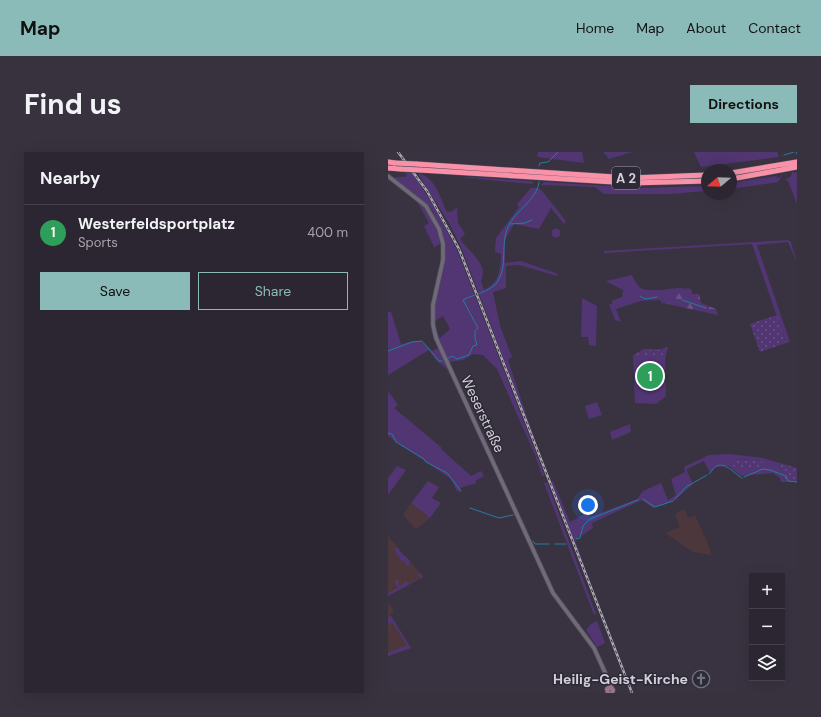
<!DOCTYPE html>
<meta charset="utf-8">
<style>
:root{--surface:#2b2631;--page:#37323d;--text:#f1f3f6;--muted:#a6a5ab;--line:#47434d;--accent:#8bbbb9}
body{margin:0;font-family:"DM Sans",sans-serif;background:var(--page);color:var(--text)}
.controls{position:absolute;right:12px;bottom:12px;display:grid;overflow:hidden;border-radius:0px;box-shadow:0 4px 16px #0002}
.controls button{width:36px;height:36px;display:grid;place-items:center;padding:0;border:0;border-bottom:1px solid var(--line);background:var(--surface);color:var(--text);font:20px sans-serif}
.compass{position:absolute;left:313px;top:12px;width:36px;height:36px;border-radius:50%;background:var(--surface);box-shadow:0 4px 16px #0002;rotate:251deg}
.you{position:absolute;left:200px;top:353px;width:14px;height:14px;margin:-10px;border:3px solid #fff;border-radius:50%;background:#1a73e8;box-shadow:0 0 0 6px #1a73e833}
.badge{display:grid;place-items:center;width:26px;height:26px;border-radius:50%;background:var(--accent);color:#fff;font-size:13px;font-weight:700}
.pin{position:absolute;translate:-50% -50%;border:2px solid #fff;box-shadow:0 1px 4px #0006}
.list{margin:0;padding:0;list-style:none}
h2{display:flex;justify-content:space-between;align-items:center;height:52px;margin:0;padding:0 16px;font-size:17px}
h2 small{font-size:13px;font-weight:400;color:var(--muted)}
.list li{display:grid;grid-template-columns:26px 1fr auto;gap:12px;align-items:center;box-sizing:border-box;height:56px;padding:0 16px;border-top:1px solid var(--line)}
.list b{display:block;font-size:15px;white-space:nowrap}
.list p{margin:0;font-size:13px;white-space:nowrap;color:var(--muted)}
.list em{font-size:13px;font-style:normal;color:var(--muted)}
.actions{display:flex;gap:8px;padding:12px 16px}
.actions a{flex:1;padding:9px 0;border:1px solid var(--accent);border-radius:0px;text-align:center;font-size:14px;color:var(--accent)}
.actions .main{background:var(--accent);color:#111}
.icon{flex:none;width:22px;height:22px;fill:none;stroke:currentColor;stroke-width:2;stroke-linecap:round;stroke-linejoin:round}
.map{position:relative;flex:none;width:409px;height:541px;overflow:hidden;border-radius:0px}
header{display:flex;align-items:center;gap:24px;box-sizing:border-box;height:56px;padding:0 20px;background:var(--accent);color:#111}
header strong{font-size:19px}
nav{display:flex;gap:22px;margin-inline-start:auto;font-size:14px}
.intro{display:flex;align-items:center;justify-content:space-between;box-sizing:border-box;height:96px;padding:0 24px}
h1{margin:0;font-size:28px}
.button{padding:10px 18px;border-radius:0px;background:var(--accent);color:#111;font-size:14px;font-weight:700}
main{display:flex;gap:24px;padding:0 24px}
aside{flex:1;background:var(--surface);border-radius:0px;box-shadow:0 4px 16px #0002}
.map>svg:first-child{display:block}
</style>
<header>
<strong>Map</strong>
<nav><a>Home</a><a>Map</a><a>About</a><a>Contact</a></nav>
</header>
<div class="intro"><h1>Find us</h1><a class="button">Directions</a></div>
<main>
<aside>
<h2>Nearby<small></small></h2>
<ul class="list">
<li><span class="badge" style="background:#2e9e5b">1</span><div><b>Westerfeldsportplatz</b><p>Sports</p></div><em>400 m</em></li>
</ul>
<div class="actions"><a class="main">Save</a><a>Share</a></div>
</aside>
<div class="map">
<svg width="409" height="541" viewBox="0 0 409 541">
<defs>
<pattern id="forest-firs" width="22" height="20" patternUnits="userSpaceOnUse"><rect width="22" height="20" fill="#513673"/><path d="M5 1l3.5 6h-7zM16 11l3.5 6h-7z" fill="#695286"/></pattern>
<pattern id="park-dots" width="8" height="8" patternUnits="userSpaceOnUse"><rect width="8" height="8" fill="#513673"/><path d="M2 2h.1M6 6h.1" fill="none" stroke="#695286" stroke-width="1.8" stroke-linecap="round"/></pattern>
</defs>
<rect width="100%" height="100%" fill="#393341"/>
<path fill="#4c383c" d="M23 351 42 366 28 377 15 363Z
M297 357 300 366 307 363 322 397 323 403 305 400 277 381 292 375 287 362Z
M0 384 35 425 0 444Z
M0 450 6 459 2 463 23 496 0 504Z"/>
<path fill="#513673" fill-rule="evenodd" d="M150 0H194L196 11 149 5Z
M215 0H244L221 7Z
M306 0H389L391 5 313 15Z
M404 20 409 21V26H407H409V52L400 29 397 28 403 24Z
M16 21H25L27 25 44 51 69 98 157 324H154L147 303 109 217 95 203 85 202 75 208 62 210 85 270 59 217 49 209 41 198 0 223V160H3L13 192C30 188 31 186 44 199L50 196 43 178H48L52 186 62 177 55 164 47 169 45 161 56 91 52 75 43 56 7 27V25H17L19 23Z
M30 22C46 22 53 48 59 60L65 59 69 55 70 71 77 82 72 87C81 100 101 112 93 129L96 138C111 131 113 117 113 102L107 100 108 86 131 55 129 52 143 36H151L154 39 178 69 176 72 163 56 151 77 126 72 117 88V111L133 109 170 122 169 124 131 113 118 114V136L105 140 112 174 124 205 120 208 147 289 73 95 61 71Z
M395 22 390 30 343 37V31L388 24 391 26Z
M81 25 141 29 146 30 144 32 81 26 72 27Z
M157 30 252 36 319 34V39L280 42H216L207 35 152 33Z
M29 49C43 60 49 75 52 92L46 95 36 74 41 71Z
M163.5 81a4.5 4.5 0 1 1 9 0a4.5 4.5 0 1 1-9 0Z
M400 88 403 90 409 111 400 90 369 93 402 190 398 191 364 92 216 101V99Z
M244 123C252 140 255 138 273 138L275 151 274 152 272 148 253 149 228 157 233 170 227 168 221 153 225 151 223 149 234 145 235 138 218 129Z
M194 146 209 154 208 194 201 193 200 185H193Z
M278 195H280L277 207 278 244 268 252 247 251 245 203 256 197H274Z
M0 239 10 253 6 256 54 296 53 297 83 324 93 319 96 324 87 329 89 331 72 336 73 340 69 339 63 327 3 286 0 284Z
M209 250 214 263 201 267 197 254Z
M242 272 243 280 224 288 222 280Z
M341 302 375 306 392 311 396 327 409 329V330H393L392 326 385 321 353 324 340 314 327 315 322 321 316 309 299 317V319L305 332 286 349 265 356 254 348 204 371 205 376 187 388 200 425 163 329H165L182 370 200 360 202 365 249 347 255 339 273 331 280 348 288 343 283 327 297 320 296 315 321 303ZM364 307 374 308V315L343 308Z
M9 314 18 318 0 343V326Z
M40 329 51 335 44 346 53 351 42 366 23 351Z
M159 330 208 462 206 463 156 331Z
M11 396V399L21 408 22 412 19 414 16 409 14 410 6 397Z
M32 421 35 425 0 444V441L10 436 7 431V427L11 429 10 432 13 434 18 428 20 432 32 426 30 422Z
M3 464 23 496 0 504V501L19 493 4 470 0 473V466Z
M209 469 217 491 209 495 198 478 203 472Z"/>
<path fill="url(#forest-firs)" d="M290 136 303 137 304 142H311L313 151 328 157 330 163 275 151 273 138Z"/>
<path fill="url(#park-dots)" d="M389 163 398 191 372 200 362 172Z
M257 198H272L275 203 249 204V201Z
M364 307 374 308V315L352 318 344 313 343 308Z
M392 311 409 316V329L396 327Z"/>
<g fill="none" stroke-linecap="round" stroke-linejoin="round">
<path stroke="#237e9c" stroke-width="1" d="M408 0 409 2
M396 3 406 0
M151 14 152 11 160 10 170 0
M122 72 137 71 144 68
M252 144 257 147 269 145
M294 148 318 156
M0 199 24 190 34 189 51 209H54
M60 206 64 204 69 207 81 203 85 194 89 193 87 186V179L90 176 75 148C86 142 103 140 110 129 120 113 112 92 120 75 127 59 149 48 151 30
M0 281 4 282 8 290 36 307 38 310 59 321 73 339
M321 322C323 321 324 318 325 317 335 306 346 322 354 326
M356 325 375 317 382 318 398 324 400 329 409 330
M255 347 267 355 285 349
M287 347 298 335 319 323
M82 356 111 366 125 363
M188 387 192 386 195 374 202 367 250 348
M145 389 147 392H161
M167 392H178"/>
<defs>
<path id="tertiary" d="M0 24 38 54 51 77 55 92V108L45 153V173L48 186 165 441 206 496 224 536"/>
<path id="secondary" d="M220 541 219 537 222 535 225 538 224 541"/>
<path id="motorway" d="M0 10 7 11
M28 12 242 26 319 23
M0 16 13 17
M32 18 242 31 319 29
M343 21 409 10
M343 27 409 15"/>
</defs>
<use href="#tertiary" stroke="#56515c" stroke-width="5"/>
<use href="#secondary" stroke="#56515c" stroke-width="5.5"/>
<use href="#motorway" stroke="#56515c" stroke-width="6"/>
<use href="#tertiary" stroke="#6f6979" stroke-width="3.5"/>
<use href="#secondary" stroke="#987587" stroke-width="4"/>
<use href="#motorway" stroke="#f992a9" stroke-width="5"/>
<defs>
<path id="rail" d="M10 0 39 39 71 97 244 541"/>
</defs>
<use href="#rail" stroke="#aba7b2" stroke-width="2.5"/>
<use href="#rail" stroke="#2e2936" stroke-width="1" stroke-dasharray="3" stroke-linecap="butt"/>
<defs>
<path id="motorway-bridge" d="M7 11 28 12
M13 17 32 18"/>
</defs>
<use href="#motorway-bridge" stroke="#56515c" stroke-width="6" stroke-linecap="butt"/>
<use href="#motorway-bridge" stroke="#f992a9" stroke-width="5"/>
</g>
<defs>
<symbol id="church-ring" viewBox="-11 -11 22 22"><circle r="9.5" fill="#2e2936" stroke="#6b7280" stroke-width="1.5"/><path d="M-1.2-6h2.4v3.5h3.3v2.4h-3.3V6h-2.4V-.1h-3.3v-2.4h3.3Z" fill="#6b7280"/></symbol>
</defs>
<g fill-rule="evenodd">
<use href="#church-ring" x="303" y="517" width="20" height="20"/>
</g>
<g text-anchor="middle" stroke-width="3" stroke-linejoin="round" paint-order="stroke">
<rect fill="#2e2936" stroke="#a29ea8" stroke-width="1" x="224" y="15" width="28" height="22" rx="3"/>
<g font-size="13" font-weight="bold" fill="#d3d0d9">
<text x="238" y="31">A 2</text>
</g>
<g font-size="14" fill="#d3d0d9" stroke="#2e2936">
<text transform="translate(95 262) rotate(65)" y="5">Weserstraße</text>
</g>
<g font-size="14" font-weight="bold" fill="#d3d0d9" stroke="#2e2936" text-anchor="end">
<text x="300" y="532">Heilig-Geist-Kirche</text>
</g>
</g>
</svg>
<div class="controls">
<button>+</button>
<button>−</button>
<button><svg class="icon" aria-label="layers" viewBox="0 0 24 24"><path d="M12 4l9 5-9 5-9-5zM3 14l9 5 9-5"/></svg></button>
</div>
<svg class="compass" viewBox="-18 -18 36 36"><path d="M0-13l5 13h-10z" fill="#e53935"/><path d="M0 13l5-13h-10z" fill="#a6a5ab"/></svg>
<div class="you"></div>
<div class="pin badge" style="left:262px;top:224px;background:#2e9e5b">1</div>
</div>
</main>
